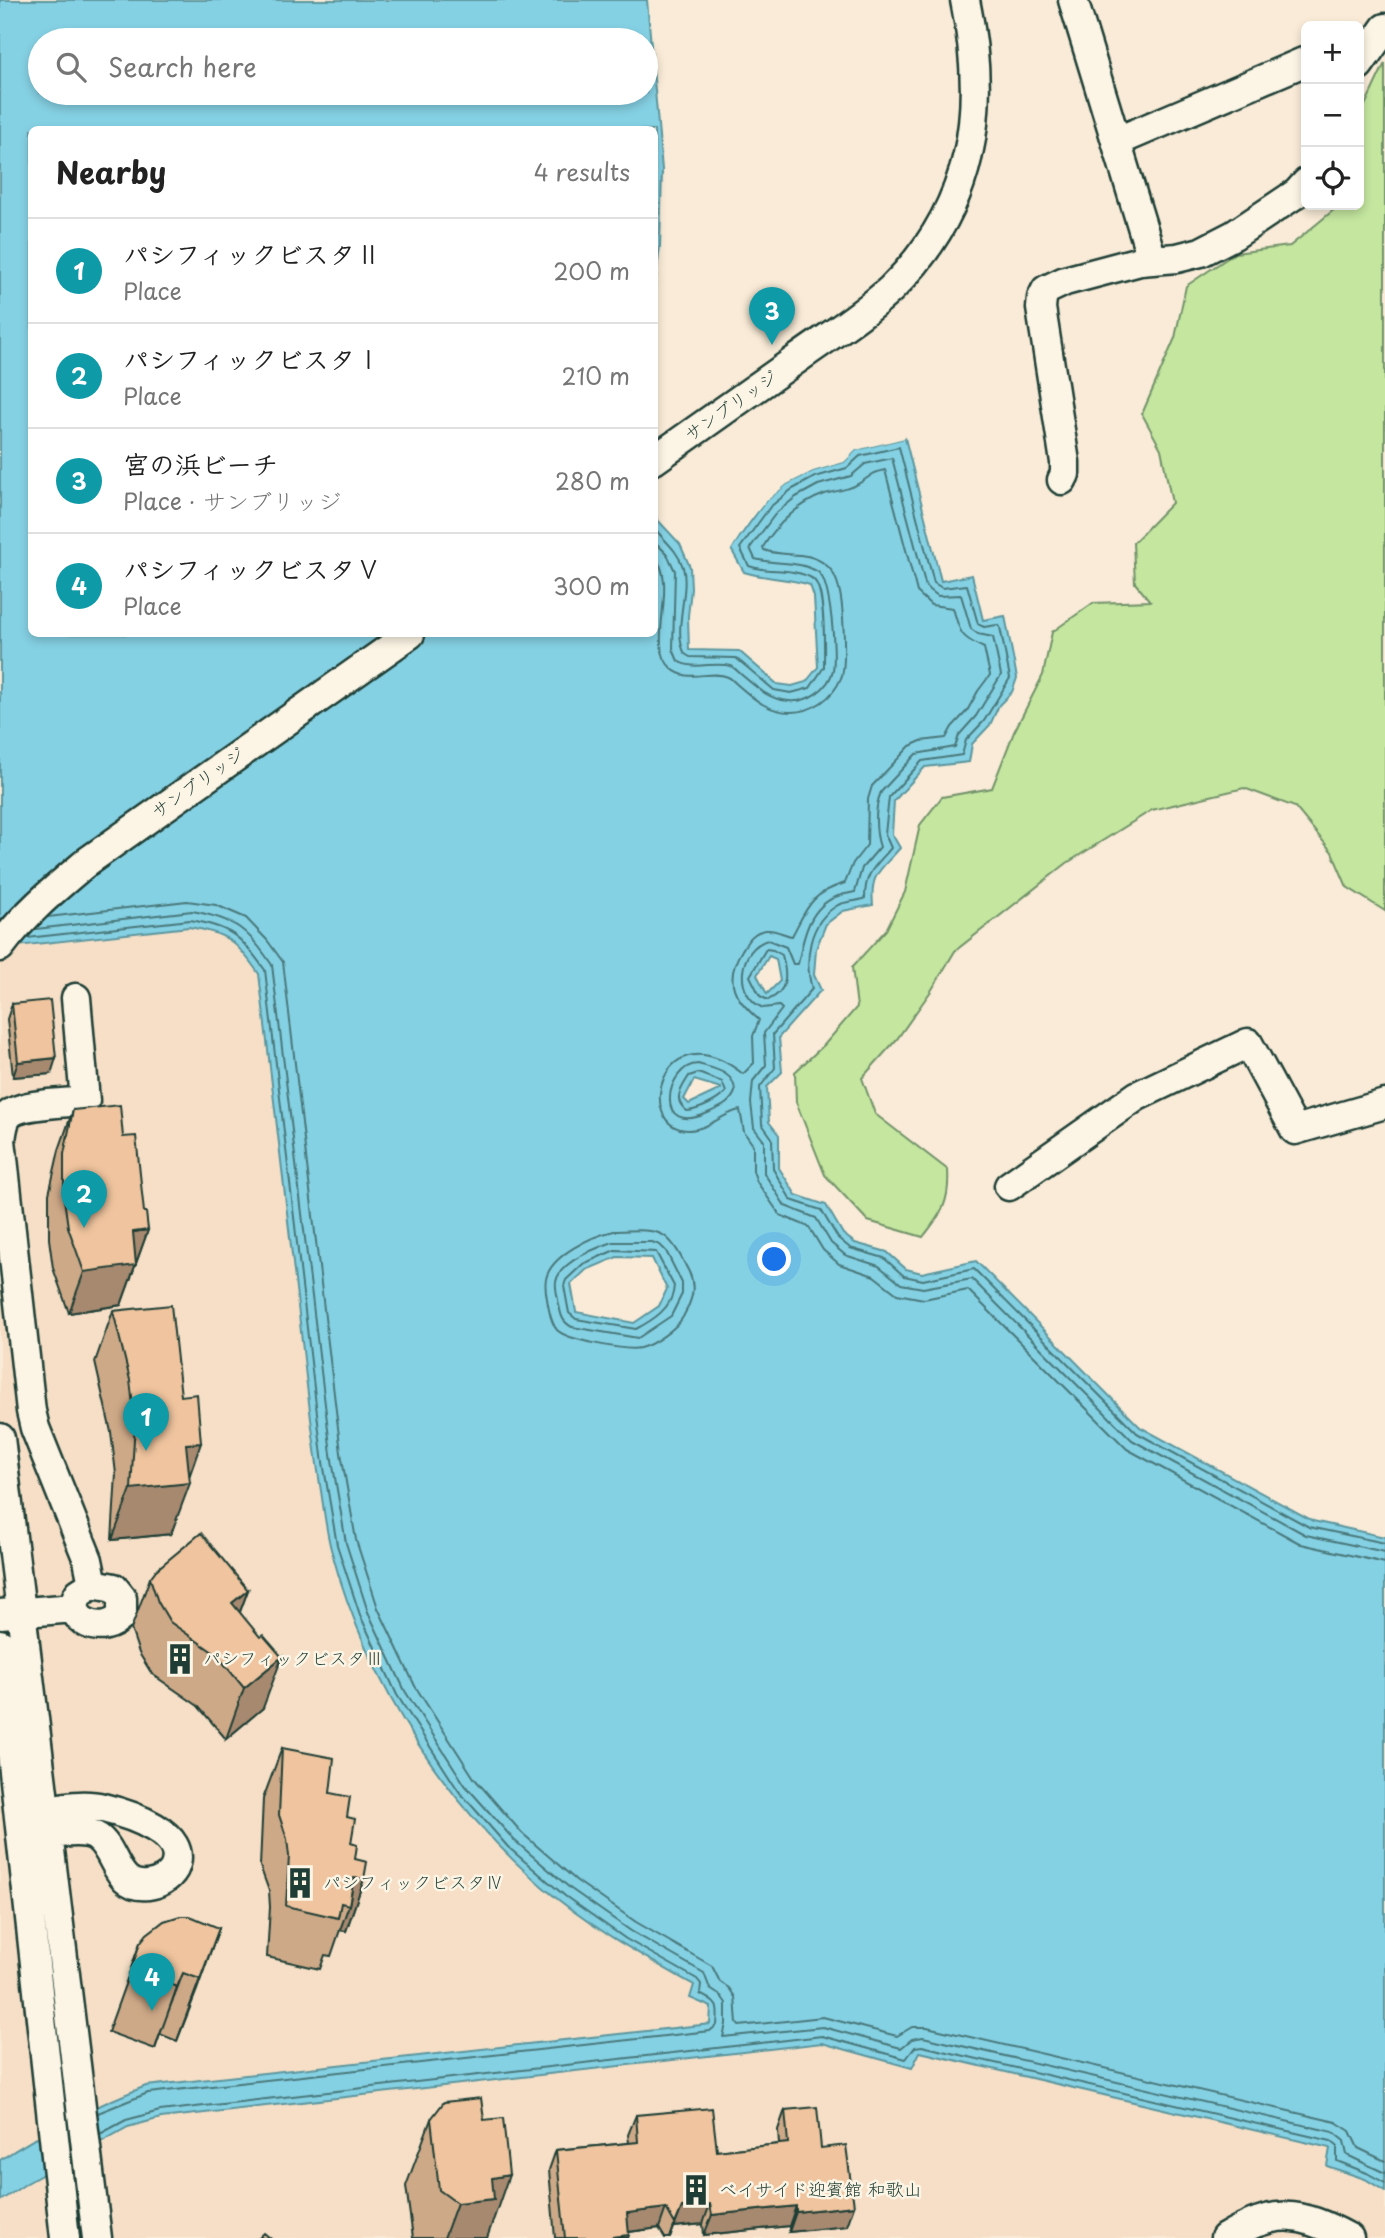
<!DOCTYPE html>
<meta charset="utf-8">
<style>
:root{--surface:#fff;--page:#f6f6f6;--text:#222;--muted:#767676;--line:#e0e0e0;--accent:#0f766e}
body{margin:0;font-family:"Playpen Sans","Klee One",sans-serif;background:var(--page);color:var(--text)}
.controls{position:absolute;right:21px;top:21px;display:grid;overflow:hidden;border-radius:10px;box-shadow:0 4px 10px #0003}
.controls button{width:63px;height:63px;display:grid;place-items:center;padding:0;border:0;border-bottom:2px solid var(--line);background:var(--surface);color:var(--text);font:35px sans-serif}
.you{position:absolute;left:775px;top:1260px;width:24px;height:24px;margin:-18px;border:5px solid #fff;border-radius:50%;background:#1a73e8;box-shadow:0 0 0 10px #1a73e833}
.badge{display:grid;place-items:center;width:46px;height:46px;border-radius:50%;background:var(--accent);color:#fff;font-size:23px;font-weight:700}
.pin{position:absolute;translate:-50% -58px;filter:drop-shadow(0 2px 4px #0008)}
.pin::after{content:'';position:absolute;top:37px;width:24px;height:21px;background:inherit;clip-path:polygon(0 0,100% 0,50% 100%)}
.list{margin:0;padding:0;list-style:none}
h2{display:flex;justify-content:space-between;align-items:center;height:91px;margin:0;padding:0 28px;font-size:30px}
h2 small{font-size:23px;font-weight:400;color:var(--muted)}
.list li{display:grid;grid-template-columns:46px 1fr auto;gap:21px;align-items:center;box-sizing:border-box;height:105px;padding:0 28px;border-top:2px solid var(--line)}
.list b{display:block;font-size:26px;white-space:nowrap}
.list p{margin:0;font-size:23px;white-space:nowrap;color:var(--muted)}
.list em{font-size:23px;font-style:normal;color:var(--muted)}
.icon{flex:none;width:38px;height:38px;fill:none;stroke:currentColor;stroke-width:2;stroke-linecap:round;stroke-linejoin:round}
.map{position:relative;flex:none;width:1385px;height:2238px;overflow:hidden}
.search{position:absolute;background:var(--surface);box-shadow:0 4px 10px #0003;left:28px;top:28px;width:630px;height:77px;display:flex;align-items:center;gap:18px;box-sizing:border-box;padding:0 24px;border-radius:38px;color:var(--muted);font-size:26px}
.panel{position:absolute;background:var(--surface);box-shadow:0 4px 10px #0003;left:28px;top:126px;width:630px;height:511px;border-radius:10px}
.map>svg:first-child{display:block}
</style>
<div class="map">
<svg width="1385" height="2238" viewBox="0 0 1385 2238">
<rect width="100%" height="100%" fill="#f9ebd7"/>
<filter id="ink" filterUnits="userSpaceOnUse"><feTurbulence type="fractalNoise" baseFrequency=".0143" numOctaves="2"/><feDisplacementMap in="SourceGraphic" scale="14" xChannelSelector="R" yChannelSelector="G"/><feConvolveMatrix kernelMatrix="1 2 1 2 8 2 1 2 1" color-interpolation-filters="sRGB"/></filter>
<g filter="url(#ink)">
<path fill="#f6dfc6" d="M189 927 211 931 228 938 247 956 259 974 315 1457 330 1547 353 1617 622 1945 694 1985 711 2007 710 2024 146 2086 102 2140 128 2127 161 2118 822 2043 911 2068 919 2052 1331 2148 1327 2166 1365 2179 1385 2191V2238H0V2201L27 2183 22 2146 0 2160V947Z"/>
<path fill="#c4e69f" stroke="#72926a" stroke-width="2" d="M1385 63V911L1347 887 1332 852 1295 807 1244 788 1152 810 1067 863 955 951 931 991 897 1039 862 1078 875 1114 948 1170C950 1202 942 1213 923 1237L868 1221 825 1175 796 1102 795 1072 825 1044 857 1007 852 967 886 930 905 892 920 825 942 797 992 788 1014 732 1043 675 1052 632 1093 603 1150 601 1135 583 1133 543 1172 503 1161 449 1142 414 1175 338 1186 286 1235 253 1290 246 1336 208V205H1359V118Z"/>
<path fill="#85d1e4" stroke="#5c969e" stroke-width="2" fill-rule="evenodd" d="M0 0H647L662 170 660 246 655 287 654 130H32V634H654L655 517 680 544 690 567 691 589 688 616 689 650 739 651 777 684 792 686 806 682 818 667 814 597 810 585C788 578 766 579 744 572L731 549 765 502 787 484 813 471 844 462 856 450 905 438 941 581 972 575 983 620 1005 616 1017 678 1012 692 999 705 990 725 972 744 969 762 925 767 894 801 892 834 900 848C880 871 870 873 873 905L843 911 826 924 816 949 814 975 821 990 779 1037 782 1072 767 1087 769 1122 779 1135V1168L796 1195 826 1205 843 1234 855 1243 887 1252 906 1269 922 1273 976 1261 1140 1427 1313 1521 1385 1537V2191L1365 2179 1327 2166 1330 2148 920 2052 912 2068 822 2043 161 2118 128 2127 27 2183 0 2201V2160C46 2130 95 2106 146 2086L710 2024 711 2007 690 1998 694 1985C648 1959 602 1934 560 1901 449 1813 368 1686 331 1549 326 1530 324 1510 321 1491 312 1435 306 1379 300 1323 286 1206 273 1090 259 974 237 942 228 933 189 927L0 948ZM40 40H646V93H40ZM769 956 776 959 780 981 767 994 757 975ZM694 1080 721 1088V1089L689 1104 684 1099ZM617 1257 652 1258 667 1289 659 1306 634 1323 576 1312 571 1284 586 1270Z"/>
<path fill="#f9ebd7" d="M904 434 905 438 856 450 844 462 813 471 787 484 765 502 746 525 729 553 728 548 744 522 763 499 785 481 811 467 843 459 855 446Z"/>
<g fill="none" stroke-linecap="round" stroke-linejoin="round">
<path stroke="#48787a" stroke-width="2" d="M654 528C665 541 678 551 683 567 690 593 672 630 685 654L690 657 736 658 774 690 791 693 810 688 824 667C824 650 826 591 814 580 810 576 799 573 793 572 777 569 767 572 749 566L740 548 770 507 791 490 815 477 847 468 860 456 899 447 934 583 942 588 967 585 978 624 984 627 997 625 1000 627 1010 678 984 721 966 740 962 755 922 761 889 797 885 834 891 848C875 867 865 872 865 898 857 902 846 901 838 905 808 922 804 960 812 989L773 1034 775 1068 760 1087 762 1124 772 1138 773 1169 791 1200 821 1210 838 1238 850 1248 884 1258 904 1276 923 1280 974 1269 1137 1433 1309 1527 1385 1543
M654 541 667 554 675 571 673 649 678 661C693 671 714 661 731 666 735 668 739 673 743 676 757 688 770 700 789 701 807 703 829 689 833 670 836 654 831 581 818 572 799 560 776 565 755 559L750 548 776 513 796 497 818 485 851 476 865 464 892 458 926 587 938 596 961 595 971 629 978 634 993 637 1001 675 976 716 959 735 955 747 916 754 881 792C874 808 875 832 880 847L862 868 855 892C850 893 844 894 838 896 809 906 803 938 798 964H793L786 947 768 940C738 948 733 995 763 1008L779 1006 782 1009 764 1033 766 1065 753 1081 751 1103 754 1128 764 1141V1173L785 1206 816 1218 831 1243 845 1255 879 1266 901 1284 923 1288 972 1279 1132 1440 1306 1535 1385 1552
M654 556C680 584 645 643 671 668 688 684 710 669 728 677 732 679 736 684 740 687 756 701 770 712 791 712 813 712 833 698 841 678 847 666 843 607 840 593 838 583 834 571 826 565 807 549 784 558 764 550L763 547C777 524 799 503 825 494 835 491 847 490 856 485 869 479 869 473 885 470L917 592 931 605 953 608C960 632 959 637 984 648L990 675 978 691 967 711 952 727 946 738 921 741 910 746 872 786 868 799 867 845 853 863 845 883C810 894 808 906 792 936 784 935 776 929 766 930 754 931 748 940 742 950 723 981 734 998 759 1020L753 1036 754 1063 743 1074C661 1009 633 1130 689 1130 708 1130 723 1113 740 1110L744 1132 753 1145V1171L757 1182 780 1215 809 1227 823 1250 839 1264 874 1276 897 1294 924 1299 968 1290 1127 1449 1301 1544 1385 1563
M48 917 187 901 216 905 246 918 267 940 283 962 341 1453 356 1540 378 1608 415 1686 474 1778 522 1833 577 1881 636 1922 712 1966 720 1982 729 1988 735 1997 737 2023 739 2026 823 2017 897 2036 912 2027H927L1336 2122 1350 2131 1358 2148 1385 2161
M36 929 192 911C235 919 248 929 272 965L331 1454 346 1543 368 1612 405 1691 465 1785 514 1840 571 1889 631 1931 704 1973 710 1989 721 1996 726 2003V2024L723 2037 823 2027 901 2048 912 2039 923 2037 1333 2132 1344 2141 1347 2155 1385 2173
M27 938 190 920C231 927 241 936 265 970L322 1456 337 1545 360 1615 397 1695 427 1742 458 1790 508 1847 565 1896 626 1939 697 1979 701 1984 700 1994C718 2004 719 2004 717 2025L710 2031 148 2093 98 2113
M766 949 773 950 782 955C787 974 789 991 768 1000L760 996 750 976Z
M698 1064C715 1069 735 1072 735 1092 730 1104 721 1107 710 1112 651 1140 666 1064 698 1064Z
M698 1073 722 1082 726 1092C718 1101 699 1110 687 1111 672 1100 681 1089 689 1076Z
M614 1231C663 1229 667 1228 689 1272 697 1289 691 1302 683 1317 676 1329 653 1345 640 1348 626 1351 567 1340 557 1330 551 1323 550 1314 548 1305 547 1297 544 1287 546 1279 551 1255 592 1236 614 1231Z
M613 1242H652L660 1245 666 1251 682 1283V1294L671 1316 638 1338 572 1327C562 1322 561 1315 559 1305 558 1298 555 1289 556 1282 559 1262 596 1248 613 1242Z
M615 1250 656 1252 674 1286C673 1308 653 1320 636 1329L576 1319 569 1313 564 1286 566 1280 583 1264Z
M100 2134 126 2120 160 2111 822 2036 906 2059 915 2047 922 2046 1331 2141 1337 2146V2161L1367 2173 1385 2183"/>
<defs>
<path id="minor" d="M1073 0 1152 259
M1359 65 1385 28
M1118 141 1306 61
M654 460C702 426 750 392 797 359 829 336 863 315 891 289 974 208 988 110 965 0
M1062 480 1065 474V462L1041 308 1042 298 1046 290 1065 281 1140 261 1177 258 1201 252 1234 235 1297 193 1306 183
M0 947C25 913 56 888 88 861L410 634
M76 998 85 1101C68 1103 16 1103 7 1117 3 1123 2 1133 1 1140L31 1411 35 1428 88 1560 93 1584 79 1593C61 1621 105 1638 122 1615V1598L114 1588 93 1584
M1009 1186 1137 1096 1248 1043 1295 1130 1385 1104
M0 1438 97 2238
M0 1614 75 1608
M0 1644 65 2238
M28 1813C51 1810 80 1802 103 1808 128 1814 191 1833 174 1869 169 1878 158 1884 148 1885 115 1889 117 1851 97 1837 84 1827 45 1835 29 1837
M1225 2238C1275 2208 1298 2211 1349 2238"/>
</defs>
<use href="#minor" stroke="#1f3d34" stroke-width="33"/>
<use href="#minor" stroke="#fcf5e5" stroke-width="28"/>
</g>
<path fill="#cea988" stroke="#1f3d34" stroke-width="2" d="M12 1004 51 1074 13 1077 7 1019Z
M73 1110 123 1137 148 1230 121 1305 69 1313 53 1268 49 1239V1194L59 1150Z
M113 1311 189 1477 171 1534 112 1540 116 1474 111 1432 95 1362Z
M150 1578 248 1590 240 1612 263 1708 226 1739 198 1706 152 1674 139 1653 131 1629Z
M282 1748 330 1793 347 1817 351 1843 355 1859 364 1879 346 1931 340 1930 331 1956 325 1955 320 1969 267 1957 270 1907 269 1891 260 1866 263 1799Z
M219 1928 177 2041 160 2034 155 2049 108 2032 140 1943Z
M785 2110 821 2148 847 2226 789 2232V2226L704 2235 703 2224 674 2227 670 2238H665L659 2228 629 2232 628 2238H555L549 2170 556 2150 629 2143 628 2135 636 2115 717 2151 779 2144 778 2130Z
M431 2119 487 2238H413L406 2186Z"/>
<path fill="#a7896f" stroke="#1f3d34" stroke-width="2" d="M56 1058 51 1074 13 1077 18 1062Z
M148 1230 121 1305 69 1313 84 1272 133 1232Z
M201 1443 187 1483H190L171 1534 112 1540 131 1489 186 1444Z
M248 1590 229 1641 213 1654 232 1603Z
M282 1657 263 1708 226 1739 244 1688Z
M354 1878 364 1879 346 1931 340 1930 349 1905Z
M219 1928 197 1990 177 2041 200 1979Z
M183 1973 160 2034 155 2049 177 1987Z
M509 2175 487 2238H444L457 2203 492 2178Z
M710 2204 703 2224 674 2227 670 2238 682 2207Z
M796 2206 789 2226 704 2235 712 2215Z
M854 2206 847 2226 789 2232 796 2212Z
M666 2208 659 2228 620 2233 627 2213Z
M629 2235 628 2238H613V2237Z"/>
<path fill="#efc49e" stroke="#1f3d34" stroke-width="2" d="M50 1000 56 1058 18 1062 12 1004Z
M120 1105 123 1137 136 1136 144 1212H146L148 1230 133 1232 136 1265 84 1272 68 1227 64 1199V1154L73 1110Z
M171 1305 181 1396 197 1394 201 1443 186 1444 190 1483 131 1489 135 1423 130 1380 113 1311Z
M201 1533 248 1590 232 1603 260 1637 263 1635 282 1657 244 1688 217 1655 170 1622 158 1602 150 1578 156 1570Z
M282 1748 334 1758 330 1793 350 1797 347 1817 355 1819 351 1843 357 1845 355 1859 367 1862 364 1879 354 1878 349 1905 341 1903 338 1918 286 1906 289 1856 287 1839 279 1815Z
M180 1916H190L219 1928 200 1979 183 1973 177 1987 131 1970 140 1943 147 1934 164 1921Z
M481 2098 484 2120 503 2118 509 2175 492 2178 494 2199 457 2203 439 2190 431 2119 444 2102Z
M817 2107 821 2148 846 2145 854 2206 796 2212V2206L712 2215 710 2204 682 2207 675 2224 666 2208 627 2213 629 2235 613 2237V2238H565L556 2150 638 2142 636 2115 712 2108 717 2151 788 2143 785 2110Z
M264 2233 270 2238H259Z"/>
</g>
<defs>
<symbol id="building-bare" viewBox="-9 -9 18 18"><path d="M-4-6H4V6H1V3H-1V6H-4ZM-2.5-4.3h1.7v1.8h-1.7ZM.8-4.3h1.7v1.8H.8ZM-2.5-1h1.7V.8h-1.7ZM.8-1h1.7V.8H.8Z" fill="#1f3d34" stroke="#fcf5e5" stroke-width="2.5" paint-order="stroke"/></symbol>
</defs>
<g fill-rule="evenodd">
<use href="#building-bare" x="158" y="1637" width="44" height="44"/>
<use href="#building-bare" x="278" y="1861" width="44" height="44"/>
<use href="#building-bare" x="674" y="2168" width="44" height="44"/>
</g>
<g text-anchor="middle" stroke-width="5" stroke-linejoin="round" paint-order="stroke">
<g font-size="18" fill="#1f3d34" stroke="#fcf5e5">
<text transform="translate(731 406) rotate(-35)" y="6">サンブリッジ</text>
<text transform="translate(198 783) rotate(-35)" y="6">サンブリッジ</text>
</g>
<g font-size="18" fill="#1f3d34" stroke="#fcf5e5" text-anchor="start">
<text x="203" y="1665">パシフィックビスタⅢ</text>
<text x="323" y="1889">パシフィックビスタⅣ</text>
<text x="719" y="2196">ベイサイド迎賓館 和歌山</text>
</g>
</g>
</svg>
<div class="controls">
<button>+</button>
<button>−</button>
<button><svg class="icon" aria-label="locate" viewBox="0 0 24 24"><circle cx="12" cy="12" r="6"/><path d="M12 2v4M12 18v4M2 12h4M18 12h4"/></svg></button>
</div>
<div class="you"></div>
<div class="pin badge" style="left:146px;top:1451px;background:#0f9aa8">1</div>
<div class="pin badge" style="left:84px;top:1228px;background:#0f9aa8">2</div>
<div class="pin badge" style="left:772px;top:345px;background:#0f9aa8">3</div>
<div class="pin badge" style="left:152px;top:2011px;background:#0f9aa8">4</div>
<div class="search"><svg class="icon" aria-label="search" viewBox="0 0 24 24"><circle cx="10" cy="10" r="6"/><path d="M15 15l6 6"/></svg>Search here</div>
<section class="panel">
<h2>Nearby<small>4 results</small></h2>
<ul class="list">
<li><span class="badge" style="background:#0f9aa8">1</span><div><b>パシフィックビスタⅡ</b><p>Place</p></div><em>200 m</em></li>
<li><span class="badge" style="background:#0f9aa8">2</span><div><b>パシフィックビスタⅠ</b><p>Place</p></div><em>210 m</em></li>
<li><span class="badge" style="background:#0f9aa8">3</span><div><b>宮の浜ビーチ</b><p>Place · サンブリッジ</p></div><em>280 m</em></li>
<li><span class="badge" style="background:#0f9aa8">4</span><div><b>パシフィックビスタⅤ</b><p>Place</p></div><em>300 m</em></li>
</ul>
</section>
</div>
